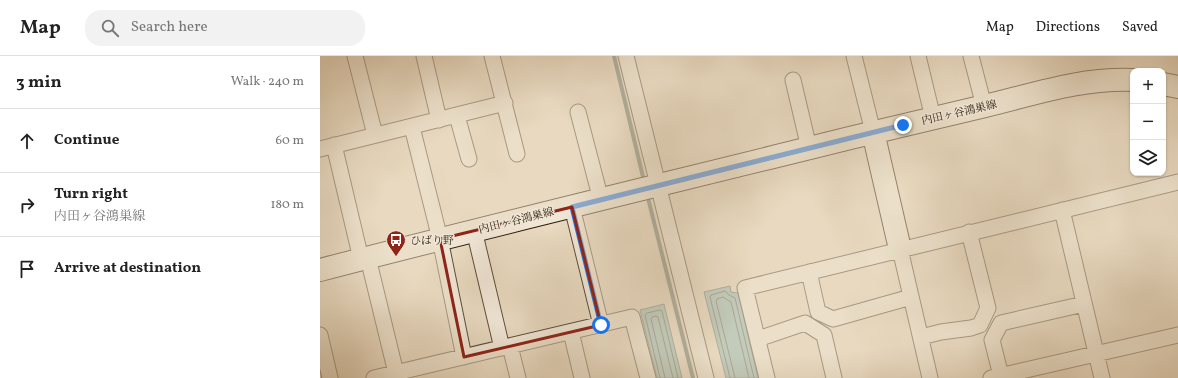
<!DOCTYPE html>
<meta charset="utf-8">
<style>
:root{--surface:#fff;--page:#f2f2f2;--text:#222;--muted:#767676;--line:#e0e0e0}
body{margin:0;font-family:Vollkorn,"Noto Serif JP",serif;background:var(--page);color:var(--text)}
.controls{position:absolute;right:12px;top:12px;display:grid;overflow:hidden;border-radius:8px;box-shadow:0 1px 3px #0004}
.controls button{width:36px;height:36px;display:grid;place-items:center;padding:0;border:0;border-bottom:1px solid var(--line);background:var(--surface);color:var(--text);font:20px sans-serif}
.stop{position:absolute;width:12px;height:12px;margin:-9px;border:3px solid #1a73e8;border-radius:50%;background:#fff}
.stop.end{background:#1a73e8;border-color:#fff;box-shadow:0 1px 4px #0008}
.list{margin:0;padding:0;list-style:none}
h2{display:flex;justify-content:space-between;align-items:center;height:52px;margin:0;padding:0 16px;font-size:17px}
h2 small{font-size:13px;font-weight:400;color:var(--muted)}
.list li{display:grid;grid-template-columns:26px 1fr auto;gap:12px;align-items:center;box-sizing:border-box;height:64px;padding:0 16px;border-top:1px solid var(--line)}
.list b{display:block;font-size:15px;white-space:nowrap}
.list p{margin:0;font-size:13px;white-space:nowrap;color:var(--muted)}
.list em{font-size:13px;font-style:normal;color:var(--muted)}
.icon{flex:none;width:22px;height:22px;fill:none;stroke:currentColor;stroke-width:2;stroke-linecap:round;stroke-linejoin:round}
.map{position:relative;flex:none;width:858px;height:322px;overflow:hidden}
header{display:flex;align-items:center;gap:24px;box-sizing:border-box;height:56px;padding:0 20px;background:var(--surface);border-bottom:1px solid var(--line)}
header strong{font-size:19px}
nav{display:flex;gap:22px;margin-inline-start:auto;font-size:14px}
.search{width:280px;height:36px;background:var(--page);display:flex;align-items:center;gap:10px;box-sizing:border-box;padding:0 14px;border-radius:16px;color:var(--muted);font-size:15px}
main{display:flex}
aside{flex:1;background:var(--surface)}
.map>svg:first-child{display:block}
</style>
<header>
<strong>Map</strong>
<div class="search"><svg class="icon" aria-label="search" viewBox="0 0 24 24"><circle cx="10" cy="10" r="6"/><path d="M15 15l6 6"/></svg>Search here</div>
<nav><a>Map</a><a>Directions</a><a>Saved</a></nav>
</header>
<main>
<aside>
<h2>3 min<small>Walk · 240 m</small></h2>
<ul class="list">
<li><svg class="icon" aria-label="ahead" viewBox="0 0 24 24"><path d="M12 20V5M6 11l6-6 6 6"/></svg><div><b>Continue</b></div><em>60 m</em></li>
<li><svg class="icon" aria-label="right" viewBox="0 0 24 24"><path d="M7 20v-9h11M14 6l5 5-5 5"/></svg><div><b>Turn right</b><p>内田ヶ谷鴻巣線</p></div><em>180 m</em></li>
<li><svg class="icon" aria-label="arrive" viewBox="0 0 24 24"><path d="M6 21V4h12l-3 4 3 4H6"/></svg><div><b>Arrive at destination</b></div></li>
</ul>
</aside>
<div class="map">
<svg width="858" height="322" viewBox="0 0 858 322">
<rect width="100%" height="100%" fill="#e8d9c0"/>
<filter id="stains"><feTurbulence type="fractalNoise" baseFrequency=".005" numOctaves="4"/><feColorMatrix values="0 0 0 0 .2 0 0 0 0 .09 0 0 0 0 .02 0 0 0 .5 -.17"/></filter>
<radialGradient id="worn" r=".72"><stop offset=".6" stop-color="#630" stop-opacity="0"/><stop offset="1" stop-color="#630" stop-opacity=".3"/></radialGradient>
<path fill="#97bab5" stroke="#6d7b71" d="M410 230 411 236 418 237 438 322H406L384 236Z
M344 248 362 322H337L320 254Z"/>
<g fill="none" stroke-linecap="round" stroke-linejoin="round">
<path stroke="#626c60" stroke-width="1" d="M340 322 325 259 327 257 340 254 342 255 358 322
M345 322 331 263 332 261 336 260 338 261 353 322
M410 322 390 241 391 239 405 235 409 239 415 242 434 322
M415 322 396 245 397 243 403 241 411 246 429 322"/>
<path stroke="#6d7b71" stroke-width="4" d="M294 0 324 125
M327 138 373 322"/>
<defs>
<path id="street" d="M35 0 55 79
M104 0 119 64
M172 0 197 98
M306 0 386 322
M534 0 553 76
M598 0 613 62
M651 0 664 50
M473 24 489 92
M258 56 281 144
M137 60 149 103
M92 71 120 183 144 301
M14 89 41 203
M0 93 185 47
M252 151 281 269
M742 154 782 322
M154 174 182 292
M580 193 610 322
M48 202 76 317
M489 216 498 256 513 263 591 241
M251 276 262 322
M0 279 10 322
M601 281 621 276 651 272 660 269 668 252 649 176
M438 283 485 267 504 279 514 322
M190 290 198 322
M681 320 672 284 681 267 764 248
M54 322 312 261 328 322
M447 322 425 232 858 126
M671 322 858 279"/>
<path id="secondary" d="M843 28 858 31
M553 76 580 193
M0 214C176 168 353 126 530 82 575 71 620 61 665 50 715 38 760 22 813 24"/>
</defs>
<use href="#street" stroke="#5c4c38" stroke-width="17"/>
<use href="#secondary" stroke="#2e1d0a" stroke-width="24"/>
<use href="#street" stroke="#f0e6d6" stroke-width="15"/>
<use href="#secondary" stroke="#f0e6d6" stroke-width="22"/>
</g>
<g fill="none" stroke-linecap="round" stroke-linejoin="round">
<path stroke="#1a73e8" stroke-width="5" d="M281 269 252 151 583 69"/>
</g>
<path d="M0 0H858V322H0ZM252 151 281 269 144 301 120 183Z" fill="#e8d9c0" fill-opacity=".55" fill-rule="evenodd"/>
<path fill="none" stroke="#8f2418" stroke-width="3" stroke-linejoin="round" d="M252 151 281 269 144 301 120 183Z"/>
<defs>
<symbol id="bus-pin" viewBox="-11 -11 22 30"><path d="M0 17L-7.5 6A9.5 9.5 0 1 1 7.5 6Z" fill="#8f2418" stroke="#f0e6d6"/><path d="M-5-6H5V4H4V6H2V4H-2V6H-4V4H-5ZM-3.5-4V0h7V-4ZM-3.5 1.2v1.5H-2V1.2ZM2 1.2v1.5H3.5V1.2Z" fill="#fff"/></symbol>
</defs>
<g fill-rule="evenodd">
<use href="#bus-pin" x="65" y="173" width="22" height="30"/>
</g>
<g text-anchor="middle" stroke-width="3" stroke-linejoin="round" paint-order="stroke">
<g font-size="11" fill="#2e1d0a" stroke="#f0e6d6">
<text transform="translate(639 56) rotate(-13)" y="4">内田ヶ谷鴻巣線</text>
<text transform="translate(196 164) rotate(-14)" y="4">内田ヶ谷鴻巣線</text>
</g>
<g font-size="11" fill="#2e1d0a" stroke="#f0e6d6" text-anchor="start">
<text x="90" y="188">ひばり野</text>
</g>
</g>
<rect width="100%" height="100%" filter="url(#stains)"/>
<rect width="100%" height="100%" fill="url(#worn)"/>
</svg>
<div class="controls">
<button>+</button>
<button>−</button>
<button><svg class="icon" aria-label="layers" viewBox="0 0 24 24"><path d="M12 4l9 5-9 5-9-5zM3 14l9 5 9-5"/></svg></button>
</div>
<div class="stop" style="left:281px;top:269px"></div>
<div class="stop end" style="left:583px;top:69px"></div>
</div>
</main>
